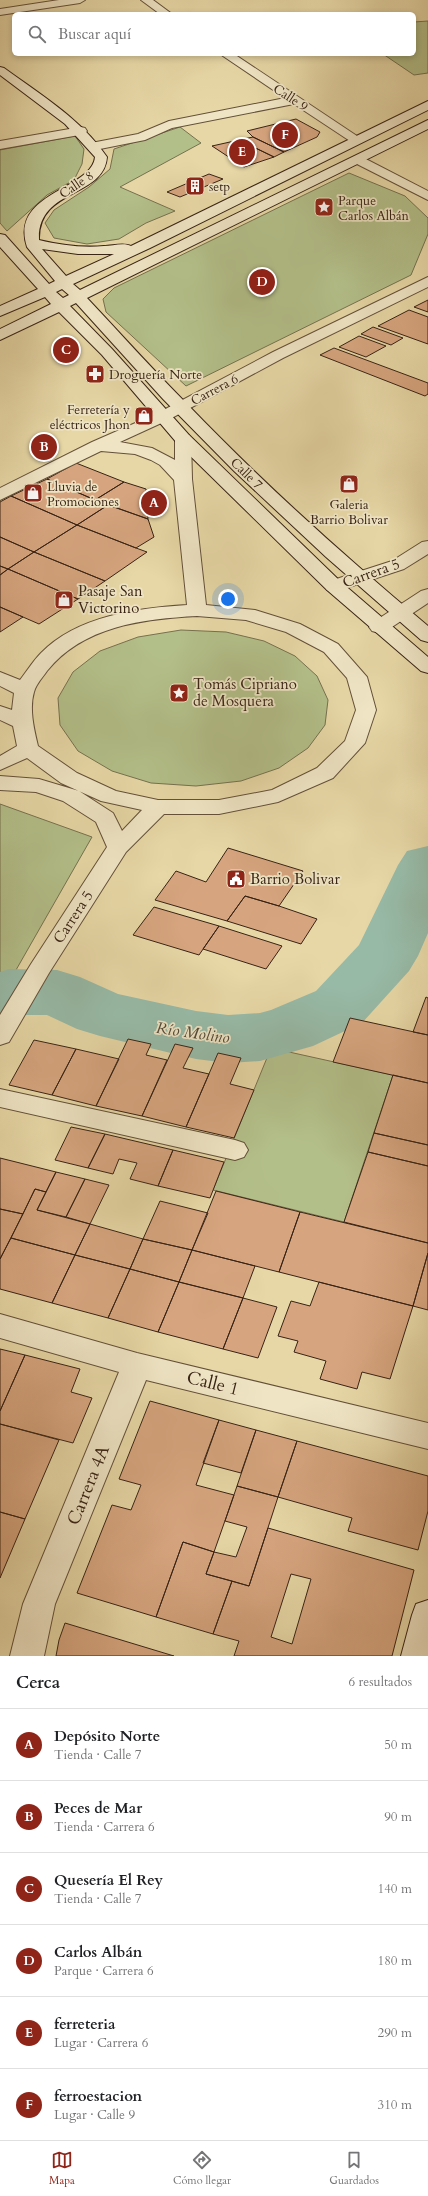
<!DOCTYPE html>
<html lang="es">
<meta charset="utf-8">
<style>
:root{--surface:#fff;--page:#f2f2f2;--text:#202124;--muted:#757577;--line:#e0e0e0;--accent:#8f2418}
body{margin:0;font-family:Cardo,serif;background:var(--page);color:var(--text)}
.you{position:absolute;left:228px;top:599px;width:14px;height:14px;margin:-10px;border:3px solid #fff;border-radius:50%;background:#1a73e8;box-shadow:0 0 0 6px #1a73e833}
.badge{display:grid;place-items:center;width:26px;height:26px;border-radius:50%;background:var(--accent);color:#fff;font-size:13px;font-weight:700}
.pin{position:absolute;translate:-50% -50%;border:2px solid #fff;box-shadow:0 1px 4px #0006}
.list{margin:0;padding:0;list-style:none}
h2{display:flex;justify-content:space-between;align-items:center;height:52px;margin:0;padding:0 16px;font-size:17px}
h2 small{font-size:13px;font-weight:400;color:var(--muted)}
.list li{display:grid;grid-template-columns:26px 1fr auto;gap:12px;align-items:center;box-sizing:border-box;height:72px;padding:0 16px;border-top:1px solid var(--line)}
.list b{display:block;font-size:15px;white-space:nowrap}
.list p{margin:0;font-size:13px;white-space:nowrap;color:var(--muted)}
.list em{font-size:13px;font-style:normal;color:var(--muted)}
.icon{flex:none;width:22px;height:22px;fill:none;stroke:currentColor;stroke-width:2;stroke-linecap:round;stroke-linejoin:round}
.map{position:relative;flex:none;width:428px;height:1656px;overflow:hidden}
.search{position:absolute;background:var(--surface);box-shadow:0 2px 6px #0003;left:12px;right:12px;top:12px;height:44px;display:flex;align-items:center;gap:10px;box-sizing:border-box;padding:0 14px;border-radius:6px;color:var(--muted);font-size:15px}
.sheet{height:484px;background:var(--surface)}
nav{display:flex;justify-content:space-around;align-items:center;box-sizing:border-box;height:56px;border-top:1px solid var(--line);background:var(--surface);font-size:11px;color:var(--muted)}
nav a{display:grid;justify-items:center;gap:2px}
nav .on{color:var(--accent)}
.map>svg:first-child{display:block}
</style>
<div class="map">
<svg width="428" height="1656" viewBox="0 0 428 1656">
<rect width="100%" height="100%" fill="#e7d7a6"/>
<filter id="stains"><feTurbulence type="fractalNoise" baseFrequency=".005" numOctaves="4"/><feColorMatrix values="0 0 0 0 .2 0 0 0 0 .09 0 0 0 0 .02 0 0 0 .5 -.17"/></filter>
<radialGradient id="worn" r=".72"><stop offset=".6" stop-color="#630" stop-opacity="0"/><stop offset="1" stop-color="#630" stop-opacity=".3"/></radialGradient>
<path fill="#b3bf89" stroke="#76714f" d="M428 21V73L414 75 383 54H414V22Z
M180 127 201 143 120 187 175 211 146 223 119 239 87 244 54 238 45 223 54 210 89 187 110 169 114 149Z
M75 136 84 149 82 164 74 180 47 195 7 231 0 223V150Z
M349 173 405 196 428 218V234L411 275 186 386 106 312 103 299 114 288Z
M181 630 226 632 264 641 295 656 317 676 328 700 325 725 308 748 279 768 241 781 196 786 151 783 112 771 78 751 60 725 58 698 73 672 100 651 138 637Z
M0 804 92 837 0 998Z
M271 1048 393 1075 344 1222 213 1190Z"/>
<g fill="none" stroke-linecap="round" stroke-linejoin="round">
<path fill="#97baa7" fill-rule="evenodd" d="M428 846V933L418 956 409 971 362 1023 313 1046 260 1061 228 1063 196 1059 100 1036 77 1029 47 1015H20L0 1021V972L9 969 57 970 80 977 118 994 196 1011 228 1015 260 1013 271 1010 316 991 359 945 398 865 407 851Z"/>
</g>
<path fill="#d6a57f" stroke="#382315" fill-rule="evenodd" d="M296 119 320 132 317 137 284 152 253 137 247 131Z
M253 137 284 152 274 157 239 140Z
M239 140 274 157 244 167 212 146Z
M209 174 223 179 180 197 167 192Z
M428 300V312L414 307Z
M409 310 428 317V344L378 326Z
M373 327 403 338 391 345 361 334Z
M359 336 386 346 366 357 339 347Z
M334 348 428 383V394L425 396 320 355Z
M76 463 124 482 95 500 47 479Z
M47 479 95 500 108 505 77 525 11 496Z
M124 482 146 489 148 519 95 500Z
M11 496 77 525 34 552 0 537V502Z
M108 505 148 519 154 537 136 548 77 525Z
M77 525 136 548 147 552 105 581 34 552Z
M0 537 34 552 8 569 0 566Z
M34 552 105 581 78 599 8 569Z
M0 566 8 569 0 575Z
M8 569 78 599 39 624 0 607V575Z
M0 607 23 617 0 632Z
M228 848 303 871 279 906 245 896 227 921 155 900 176 871 206 882Z
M245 896 279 906 317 919 301 944 227 921Z
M154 907 219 926 199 955 133 935Z
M219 926 282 946 266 969 203 949Z
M426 997 428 998V1035L413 1032Z
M350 1018 428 1035V1083L333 1062Z
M128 1039 151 1044 146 1055 167 1060 142 1116 96 1106Z
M34 1040 76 1049 52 1095 9 1085Z
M175 1044 193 1048 183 1068 209 1074 186 1127 142 1116Z
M76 1049 119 1059 96 1106 52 1095Z
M218 1053 241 1058 230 1084 254 1090 234 1138 186 1127Z
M393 1075 428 1083V1145L374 1133Z
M71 1127 105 1134 88 1168 55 1160Z
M374 1133 428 1145V1166L368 1152Z
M105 1134 173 1150 158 1186 130 1179 137 1163 119 1159 113 1174 88 1168Z
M173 1150 224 1162 210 1198 158 1186Z
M368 1152 428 1166V1243L344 1222Z
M0 1158 56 1172 46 1192 35 1189 23 1214 0 1209Z
M56 1172 85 1179 66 1217 37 1210Z
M85 1179 109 1185 90 1224 66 1217Z
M35 1189 46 1192 37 1210 90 1224 75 1255 11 1238Z
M216 1191 300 1212 279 1272 192 1250Z
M160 1201 208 1213 192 1250 143 1239Z
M0 1209 23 1214 0 1259Z
M300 1212 428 1243V1253L413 1306 279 1272Z
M90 1224 143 1239 130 1269 75 1255Z
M11 1238 75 1255 52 1303 0 1289V1259Z
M143 1239 192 1250 179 1282 130 1269Z
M192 1250 255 1266 243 1298 179 1282Z
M428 1253V1310L413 1306Z
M75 1255 130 1269 108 1318 52 1303Z
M130 1269 179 1282 158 1332 108 1318Z
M179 1282 243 1298 223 1349 158 1332Z
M319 1282 413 1306 390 1379 362 1372 357 1389 320 1379 326 1361 294 1352 298 1341 278 1336 291 1301 310 1306Z
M243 1298 277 1307 258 1358 223 1349Z
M0 1349 25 1355 0 1411Z
M25 1355 80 1369 71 1392 92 1398 73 1443 0 1424V1411Z
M150 1401 219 1420 196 1485 234 1495 214 1552 183 1542 156 1617 77 1593 112 1505 131 1510 141 1485 119 1479Z
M219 1420 256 1430 241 1473 203 1463Z
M0 1424 59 1440 25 1519 0 1512Z
M256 1430 297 1441 278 1497 237 1486Z
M297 1441 428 1476V1511L418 1550 348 1531 352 1518 278 1497Z
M237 1486 278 1497 249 1586 206 1574 214 1552 236 1557 247 1527 225 1521Z
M0 1512 25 1519 0 1578Z
M268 1528 414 1570 392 1656H234L239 1641 213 1634 232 1581 249 1586ZM291 1574 311 1579 292 1644 271 1637Z
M183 1542 214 1552 206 1574 232 1581 213 1634 156 1617Z
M65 1623 174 1656H56L59 1640Z"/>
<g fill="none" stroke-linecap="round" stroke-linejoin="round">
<defs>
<path id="street" d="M59 0H85L80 3 0 15V9Z
M141 0H153L172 14H160Z
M220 54H234L363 140 361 143H353L294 104 172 128 145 140 95 150 91 149 89 146 91 143 138 134 169 121 285 98Z
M81 127 85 128 87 131 85 134 0 149V141Z
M358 155 428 191V200L353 162 352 159Z
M428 277V287L283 358 168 420 120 442 152 448 175 460V439L177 435H189L191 439 192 479 206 605 255 610 300 624 338 644 367 677 376 710 365 743 333 778 278 802 219 814H164L126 852 49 973 9 1042 0 1045V1015L31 964 107 847 96 822 63 801 36 792 0 790V776L39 779 79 791 113 813 122 831 142 810 101 801 61 783 27 758 0 770V756L17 746 13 726 0 720V706L12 710 14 693 0 686V672L20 680C27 671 33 661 41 653 77 616 138 608 187 605L174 480 160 465 151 460 135 454 101 451 0 500V488L92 442 156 414 273 352ZM197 616 246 620 286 632 324 652 347 678 356 710 345 741 317 768 272 790 219 800H158L116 791 77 773 38 746C34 729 29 709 34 692 36 684 43 677 47 671 83 626 143 619 197 616Z
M428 541V554L404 569 334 592 327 590 325 586 327 582 392 561 422 542Z
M428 589V603L386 631 379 633 372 631 369 627 372 623 421 591Z
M0 1089 235 1140 244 1143 248 1150 244 1157 235 1160 0 1107Z
M0 1314 137 1353 428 1423V1449L146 1380 55 1604 44 1656H10L23 1604 119 1372 0 1338Z"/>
<path id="secondary" d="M0 67 4 68C41 95 81 119 107 157 104 198 37 188 39 240 60 245 82 248 104 246 112 246 124 242 131 246L428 101V110L150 248 73 284 80 290 428 120V129L87 298C120 333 153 370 187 404 263 483 344 556 428 626V642L421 640 326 557 234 471 163 399 76 303 70 306 112 349 189 435 341 582 428 657V673L421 671 327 590 177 443 102 355 59 312 0 340V329L51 304 45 297 0 316V306L38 289 0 247V234L5 235 49 284 55 281 27 247C9 192 92 190 95 157L65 124 0 75ZM42 249 78 254H114L66 276ZM62 289 69 295 63 298 56 292Z
M428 1600V1656H401L412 1615 416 1604Z"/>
</defs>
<use href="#street" stroke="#645039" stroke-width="2"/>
<use href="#secondary" stroke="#382315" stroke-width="2"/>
<use href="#street" fill="#efe5c5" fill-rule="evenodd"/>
<use href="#secondary" fill="#efe5c5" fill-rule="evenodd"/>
</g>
<defs>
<symbol id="building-square" viewBox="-11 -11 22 22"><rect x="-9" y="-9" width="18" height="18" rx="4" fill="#8f2418" stroke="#efe5c5"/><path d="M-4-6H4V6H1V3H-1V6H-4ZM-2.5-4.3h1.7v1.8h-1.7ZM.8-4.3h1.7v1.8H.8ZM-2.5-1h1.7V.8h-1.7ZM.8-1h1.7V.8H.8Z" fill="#fff"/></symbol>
<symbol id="sight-square" viewBox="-11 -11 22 22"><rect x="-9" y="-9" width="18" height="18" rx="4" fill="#8f2418" stroke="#efe5c5"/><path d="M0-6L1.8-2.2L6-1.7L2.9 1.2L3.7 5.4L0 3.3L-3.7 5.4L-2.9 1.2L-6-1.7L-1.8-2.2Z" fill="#fff"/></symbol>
<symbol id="pharmacy-square" viewBox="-11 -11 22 22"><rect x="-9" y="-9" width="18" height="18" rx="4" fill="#8f2418" stroke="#efe5c5"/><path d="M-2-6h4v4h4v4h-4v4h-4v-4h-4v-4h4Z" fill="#fff"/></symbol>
<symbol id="shop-square" viewBox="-11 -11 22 22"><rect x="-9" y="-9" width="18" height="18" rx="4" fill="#8f2418" stroke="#efe5c5"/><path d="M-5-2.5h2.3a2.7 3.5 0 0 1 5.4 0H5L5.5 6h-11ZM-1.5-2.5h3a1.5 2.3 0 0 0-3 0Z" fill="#fff"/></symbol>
<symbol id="civic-square" viewBox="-11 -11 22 22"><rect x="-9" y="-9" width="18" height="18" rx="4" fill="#8f2418" stroke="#efe5c5"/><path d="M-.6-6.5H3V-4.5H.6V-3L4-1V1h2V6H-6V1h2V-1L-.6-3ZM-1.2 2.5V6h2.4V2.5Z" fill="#fff"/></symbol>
</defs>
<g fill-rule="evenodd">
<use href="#building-square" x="184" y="175" width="22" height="22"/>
<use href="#sight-square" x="313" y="196" width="22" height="22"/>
<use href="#pharmacy-square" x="84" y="363" width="22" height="22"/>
<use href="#shop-square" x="133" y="405" width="22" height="22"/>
<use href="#shop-square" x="338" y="473" width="22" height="22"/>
<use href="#shop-square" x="22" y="482" width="22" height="22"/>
<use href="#shop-square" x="53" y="589" width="22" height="22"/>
<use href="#sight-square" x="168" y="682" width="22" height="22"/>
<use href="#civic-square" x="225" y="868" width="22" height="22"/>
</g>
<g text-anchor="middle" stroke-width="3.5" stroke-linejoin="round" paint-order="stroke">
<g font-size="13" fill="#382315" stroke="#efe5c5">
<text transform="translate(291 97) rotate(33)" y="5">Calle 9</text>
<text transform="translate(76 184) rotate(-34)" y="5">Calle 8</text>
<text transform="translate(214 389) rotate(-28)" y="5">Carrera 6</text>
<text transform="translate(247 473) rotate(44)" y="5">Calle 7</text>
</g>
<g font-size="13" fill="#382315" stroke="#efe5c5" text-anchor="start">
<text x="209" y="191">setp</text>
<text x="338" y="205">Parque<tspan x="338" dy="15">Carlos Albán</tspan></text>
<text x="109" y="379">Droguería Norte</text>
<text x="130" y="414" text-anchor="end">Ferretería y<tspan x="130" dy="15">eléctricos Jhon</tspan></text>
<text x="47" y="491">Lluvia de<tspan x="47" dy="15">Promociones</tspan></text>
<text x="349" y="509" text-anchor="middle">Galeria<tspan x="349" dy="15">Barrio Bolivar</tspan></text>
</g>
<g font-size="15" fill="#382315" stroke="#efe5c5">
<text transform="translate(371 573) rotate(-20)" y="5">Carrera 5</text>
<text transform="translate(73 917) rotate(-57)" y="5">Carrera 5</text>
</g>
<g font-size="15" fill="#382315" stroke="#efe5c5" text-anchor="start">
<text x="78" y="596">Pasaje San<tspan x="78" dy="17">Victorino</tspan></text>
<text x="193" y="689">Tomás Cipriano<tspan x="193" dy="17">de Mosquera</tspan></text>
<text x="250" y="884">Barrio Bolivar</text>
</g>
<g font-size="16" font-style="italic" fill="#50493a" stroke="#efe5c5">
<text transform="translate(193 1032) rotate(8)" y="6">Río Molino</text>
</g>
<g font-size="18" fill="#382315" stroke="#efe5c5">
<text transform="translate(213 1383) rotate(14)" y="6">Calle 1</text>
<text transform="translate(88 1485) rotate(-68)" y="6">Carrera 4A</text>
</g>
</g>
<rect width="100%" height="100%" filter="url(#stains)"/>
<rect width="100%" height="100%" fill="url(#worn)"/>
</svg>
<div class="you"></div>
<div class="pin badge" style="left:154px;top:503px">A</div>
<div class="pin badge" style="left:44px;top:447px">B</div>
<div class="pin badge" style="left:66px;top:350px">C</div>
<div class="pin badge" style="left:262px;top:282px">D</div>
<div class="pin badge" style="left:242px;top:152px">E</div>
<div class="pin badge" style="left:285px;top:135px">F</div>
<div class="search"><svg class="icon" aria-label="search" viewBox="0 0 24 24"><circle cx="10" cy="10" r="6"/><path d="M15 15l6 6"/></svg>Buscar aquí</div>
</div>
<section class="sheet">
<h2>Cerca<small>6 resultados</small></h2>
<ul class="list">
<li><span class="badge">A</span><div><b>Depósito Norte</b><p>Tienda · Calle 7</p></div><em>50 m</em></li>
<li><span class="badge">B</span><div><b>Peces de Mar</b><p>Tienda · Carrera 6</p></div><em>90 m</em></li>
<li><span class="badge">C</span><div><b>Quesería El Rey</b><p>Tienda · Calle 7</p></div><em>140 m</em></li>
<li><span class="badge">D</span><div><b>Carlos Albán</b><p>Parque · Carrera 6</p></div><em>180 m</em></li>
<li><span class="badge">E</span><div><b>ferreteria</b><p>Lugar · Carrera 6</p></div><em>290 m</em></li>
<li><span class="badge">F</span><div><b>ferroestacion</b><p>Lugar · Calle 9</p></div><em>310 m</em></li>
</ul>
</section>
<nav>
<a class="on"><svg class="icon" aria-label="map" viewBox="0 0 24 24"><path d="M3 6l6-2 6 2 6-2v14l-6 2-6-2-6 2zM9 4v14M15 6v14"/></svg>Mapa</a>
<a><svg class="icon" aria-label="directions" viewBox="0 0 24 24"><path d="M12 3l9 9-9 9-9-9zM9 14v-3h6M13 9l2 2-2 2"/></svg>Cómo llegar</a>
<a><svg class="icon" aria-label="saved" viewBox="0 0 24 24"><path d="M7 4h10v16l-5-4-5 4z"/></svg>Guardados</a>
</nav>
